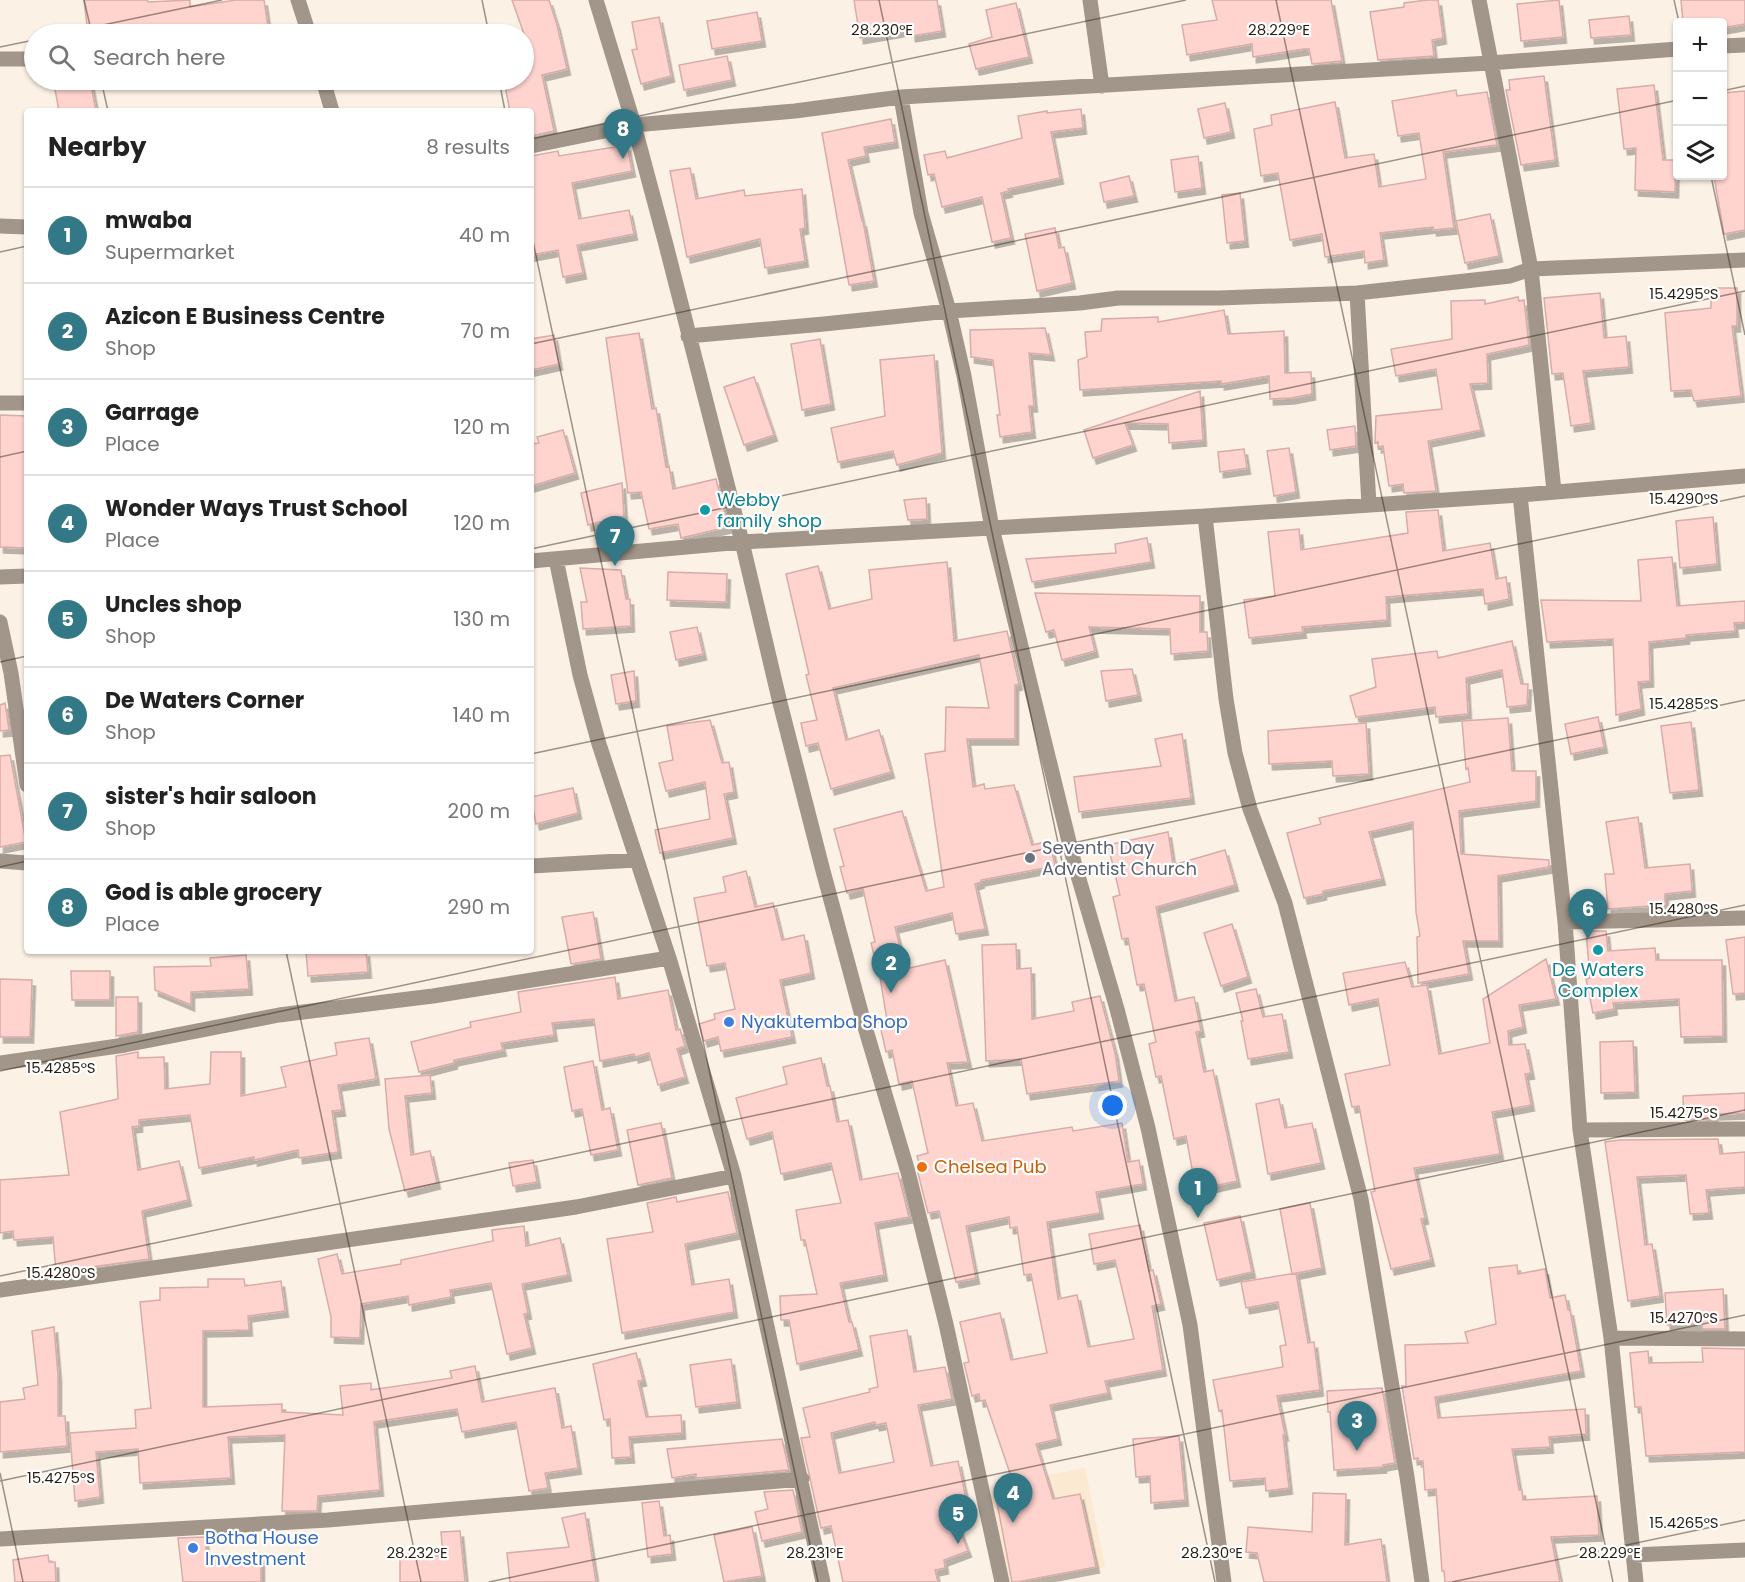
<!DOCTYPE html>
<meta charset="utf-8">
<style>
:root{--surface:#fff;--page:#f2f2f2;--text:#222;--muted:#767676;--line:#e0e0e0;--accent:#337886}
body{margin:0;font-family:Poppins,sans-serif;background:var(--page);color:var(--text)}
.controls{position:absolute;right:18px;top:18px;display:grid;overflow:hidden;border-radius:6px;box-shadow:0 2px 4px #0004}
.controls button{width:54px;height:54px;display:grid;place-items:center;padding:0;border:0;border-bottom:2px solid var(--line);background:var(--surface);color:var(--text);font:30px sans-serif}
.you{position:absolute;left:1113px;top:1106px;width:21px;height:21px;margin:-15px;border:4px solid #fff;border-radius:50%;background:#1a73e8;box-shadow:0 0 0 9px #1a73e833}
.badge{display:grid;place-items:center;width:39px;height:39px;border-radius:50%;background:var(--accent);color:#fff;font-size:20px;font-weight:700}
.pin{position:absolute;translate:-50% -50px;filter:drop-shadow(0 2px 3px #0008)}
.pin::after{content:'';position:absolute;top:32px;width:21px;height:18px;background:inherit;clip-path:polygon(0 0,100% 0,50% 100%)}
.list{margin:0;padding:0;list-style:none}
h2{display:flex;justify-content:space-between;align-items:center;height:78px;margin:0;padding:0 24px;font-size:26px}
h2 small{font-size:20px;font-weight:400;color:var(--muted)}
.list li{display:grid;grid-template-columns:39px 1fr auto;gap:18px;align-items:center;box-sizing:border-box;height:96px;padding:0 24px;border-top:2px solid var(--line)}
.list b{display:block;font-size:22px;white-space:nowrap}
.list p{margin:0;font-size:20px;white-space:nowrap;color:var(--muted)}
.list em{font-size:20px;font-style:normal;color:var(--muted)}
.icon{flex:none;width:33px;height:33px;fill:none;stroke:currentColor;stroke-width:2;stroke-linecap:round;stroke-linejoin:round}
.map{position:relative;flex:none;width:1745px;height:1582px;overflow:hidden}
.search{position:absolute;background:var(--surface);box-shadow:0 2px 4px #0004;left:24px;top:24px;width:510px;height:66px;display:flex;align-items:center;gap:15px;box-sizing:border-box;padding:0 21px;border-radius:33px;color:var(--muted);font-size:22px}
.panel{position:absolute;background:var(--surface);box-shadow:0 2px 4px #0004;left:24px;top:108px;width:510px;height:846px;border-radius:6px}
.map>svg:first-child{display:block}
</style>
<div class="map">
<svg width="1745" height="1582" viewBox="0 0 1745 1582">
<defs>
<filter id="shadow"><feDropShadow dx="3.5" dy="6" stdDeviation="0" flood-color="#0004"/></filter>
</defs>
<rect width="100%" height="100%" fill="#fcf1e5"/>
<path fill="#fce9d2" d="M1085 1468 1105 1567 1030 1582H1006L987 1487Z"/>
<path fill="#ffd3ce" stroke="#d7aca9" stroke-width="1.5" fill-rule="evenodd" filter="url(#shadow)" d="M84 0H147L148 2 190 0V7L236 0H264L269 34H88Z
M512 0H549L557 25 567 69 542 75 554 131 531 136V111H510L505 86 510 85 508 80H524V34Z
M854 0H937L942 31 912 36 911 29 860 38Z
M1212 0H1331L1342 61 1312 64 1309 49H1304L1253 57 1252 44 1187 55 1182 25 1217 20Z
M1427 0H1438L1443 38 1432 40 1434 56 1378 60 1370 12 1404 7V3Z
M1559 0 1563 37 1521 41 1517 4Z
M1681 0H1745V24L1722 28V22H1683Z
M1016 3 1029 57 976 69 969 44 992 37 986 10Z
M757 12 762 41 712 49 707 21Z
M1629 16 1631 35 1591 38 1589 20Z
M659 17 671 76 641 84 632 50 637 49 632 22Z
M727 56 732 80 684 90 679 65Z
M1544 76 1555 160 1521 165 1506 90H1510L1509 80Z
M75 80H90L96 111H59L54 84Z
M1654 85 1663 160H1676L1675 192 1635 190 1636 148 1624 149 1617 89Z
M1456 90 1457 96 1487 92 1497 145 1443 152 1454 228 1433 230V227L1380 233 1384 260 1365 263 1364 251 1325 257 1322 234 1290 240 1278 173 1261 176 1254 129 1272 125 1271 115 1335 102 1345 158 1374 154 1379 187 1426 179 1419 133 1398 136 1392 101Z
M1745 91V230L1724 234 1714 176H1722V93Z
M1225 103 1231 132 1204 138 1198 109Z
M1081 109 1083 128 1051 132 1060 178 1008 189 1009 191 1001 193 1011 238 992 242 982 197 942 207 934 174 928 175 924 155 945 151 947 158 1022 138 1018 116 1047 111V113Z
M891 119 895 142 864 147 866 156 848 160 862 221H863L874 281 849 285 822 133Z
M627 145 632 171 572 183 579 219 629 210 634 234 577 245 583 273 563 277 558 250 531 255V156L558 151 559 156Z
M1198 156 1202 188 1175 192 1171 160Z
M690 168 696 199 744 190 745 196 802 189 805 228 800 229 805 261 765 268 760 239 687 257 670 171Z
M1129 176 1134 196 1104 202 1100 183Z
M1240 193 1245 241 1227 243 1222 195Z
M1490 214 1499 256 1465 263 1456 221Z
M1055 228 1059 248 1064 247 1072 283 1037 291 1025 234Z
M1711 288H1737V326H1732L1741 396 1694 401 1691 390 1671 391 1665 313 1711 308Z
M1600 293 1604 338 1626 336 1629 367 1583 371 1591 423 1571 426 1563 373 1552 374 1544 298Z
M1518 297 1519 301 1524 300 1529 345 1487 354 1488 383 1470 384 1481 430 1428 441 1436 491 1404 493 1403 484 1389 486 1383 446 1378 447V442L1375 443 1376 416 1442 409 1436 369 1396 376 1391 349 1452 339 1451 301 1485 300V304Z
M1224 310 1228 334 1284 331 1285 373 1311 372 1312 394 1291 398 1270 399 1269 376 1221 384V381L1080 390 1078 360 1087 357 1085 332 1101 331 1102 319 1158 317V322Z
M1045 328 1051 355 1029 353 1034 406H1029L1032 432 1000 437 997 415H1000L993 360 971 357 970 330Z
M639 333 652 409 656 408 666 467 669 466 673 489 716 479 728 527 681 538 678 524 649 529 641 492 628 493 606 338Z
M554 335 559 364 531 370V339Z
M820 339 831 404 802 410 791 344Z
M934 355 942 453 897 465 893 451 838 462 831 428 885 416 880 360Z
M754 377 774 435 744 445 724 387Z
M1200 391 1203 440 1169 443 1168 424 1125 423 1133 445 1093 458 1084 430Z
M0 415 27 416V548L0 547Z
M1355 426 1356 446 1330 450 1327 430Z
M563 430 575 473 531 486V444L539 443 537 437Z
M1289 448 1296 492 1274 496 1267 451Z
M1244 449 1247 468 1220 472 1218 452Z
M622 483 624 516 588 525 581 493Z
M926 498 927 519 908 520 904 500Z
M1438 510 1443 551 1490 543 1496 579 1506 577 1509 599 1485 604 1483 589 1386 597 1387 620 1302 627 1303 632 1249 638 1244 600 1275 596 1268 532 1299 529 1301 550 1408 533 1406 512Z
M1713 517 1717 564 1680 568 1676 521Z
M1147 538 1151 562 1032 582 1026 559 1116 553 1115 544Z
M1672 557 1677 606 1745 601V622L1734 623 1735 631 1686 635V638L1649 642 1650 681 1638 682 1641 709 1616 715 1613 639 1547 642 1541 600 1641 601 1638 560Z
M947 562 954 641 1007 631 1019 684 1015 685V739H967L973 787 984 784 985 789 1014 785 1032 845 1050 841 1055 866 981 880V882L975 884 985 929 956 934 952 913 895 927 905 969 945 960 968 1062 947 1063 956 1106 973 1103 982 1141 1072 1127 1073 1131 1122 1123 1128 1162 1139 1160 1143 1184 1096 1192 1100 1213 1047 1222 1058 1299 1077 1295 1088 1347 1134 1339 1115 1260 1094 1264 1089 1234 1140 1225 1149 1271 1153 1270 1161 1304 1152 1306 1163 1370 1105 1381 1108 1393 1050 1405 1058 1439 1036 1444 1053 1499 1080 1494 1096 1567 1017 1582H1012L995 1492 1015 1488 985 1400 980 1401 979 1394 972 1396 964 1363 969 1362 960 1322 1000 1313 1011 1360 1047 1353 1031 1274 1024 1275 1017 1227 1010 1228 1009 1217 966 1226 976 1278 956 1282 939 1211 928 1213 917 1169H921L917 1156 928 1153 912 1081 899 1084 892 1050 886 1052 879 1021 887 1020 879 971H878L871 943 875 942 863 889 847 893 840 867 844 866 834 829 902 811 926 891 944 887 925 754 945 751 946 707 989 708 979 655 833 688 846 740 879 730 891 772 831 789 818 743 806 746 801 723 817 720 806 675 809 674 786 574 818 566 829 609 872 599 869 570Z
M580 568 621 570 626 599H630L631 626 583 629 581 602H587Z
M668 572 727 574 726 602 667 600Z
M1035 593 1200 596V632H1207L1208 651 1171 654 1170 629 1089 627 1095 651 1062 660 1054 630 1046 632Z
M697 627 703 654 676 660 670 632Z
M1512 641 1521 684H1528L1527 705 1507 707 1502 670 1466 678 1468 714 1436 717 1435 707 1356 717 1350 696 1376 687 1372 659 1437 651 1438 658Z
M1132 669 1138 695 1106 701 1101 671Z
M634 671 636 701 616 704 611 675Z
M5 703 9 730 0 731V705Z
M1598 717 1604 747 1571 754 1565 724Z
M1508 718 1512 771H1536V801L1459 811 1461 854 1549 860V867L1498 876 1499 941H1463L1469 974 1418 983 1417 937 1420 936 1416 912 1413 822 1369 832 1382 879 1323 891V894L1304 898 1287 833 1321 824 1319 818 1470 782 1468 768 1466 769 1462 721Z
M710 720 722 763 729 762 734 792 724 794 733 838 660 853 655 830 710 819 705 782 666 791 659 763 673 760 667 726Z
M1691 722 1699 790 1670 793 1661 726Z
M1366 723 1369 774 1333 776 1332 761 1269 764 1268 731Z
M1182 734 1191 798 1079 812 1074 777 1161 766 1155 739Z
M10 755 26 842 0 847V756Z
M573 788 578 813 536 824 531 797Z
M1638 817 1645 868 1690 864 1692 891 1665 894V905L1608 909 1605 874H1614L1606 822Z
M1168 832 1173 865 1225 850 1235 885 1156 907 1175 1001 1194 997 1201 1031 1196 1032 1204 1072 1213 1070 1237 1181 1196 1190 1186 1136 1174 1139 1161 1076 1156 1077 1149 1044 1156 1042 1144 984 1137 985 1128 938 1122 939 1113 897 1120 895 1108 845Z
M746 871 755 907 773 903 782 940 804 935 811 973 780 980 792 1037 721 1051 718 1037 704 1041 699 1024 715 1019 714 1014 735 1009 725 963 707 966 694 898 726 892 723 877Z
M593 912 601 959 571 964 562 917Z
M1232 924 1248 977 1221 986 1204 933Z
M1586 931H1606L1608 951 1655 948 1656 960H1722L1723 1036 1681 1037 1679 999 1613 1003 1614 1009 1593 1013 1586 979 1590 978Z
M1745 937V993L1733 994 1726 940Z
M1016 944 1017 969 1031 968 1032 1019 1074 1011 1072 1002 1100 996 1115 1053 1119 1081 1027 1094 1021 1059 986 1061 982 945Z
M306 951H366L368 972 308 976Z
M246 955 249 989 191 992V1005L155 990 154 967 211 966 210 958Z
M1546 959 1556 999 1519 1005 1523 1027 1508 1031 1509 1045 1525 1044 1531 1073 1525 1074 1531 1105 1492 1112 1500 1154 1414 1168 1425 1218 1421 1219 1431 1260 1391 1269 1371 1192 1375 1191 1359 1106 1352 1107 1345 1074 1390 1065 1378 999 1349 1005 1343 973 1405 962 1412 987 1427 985 1439 1054 1490 1043 1483 999Z
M71 971H110V1000H72Z
M615 977 618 999 668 990 676 1030 680 1029 685 1046 677 1049 685 1077 658 1085 649 1053 635 1057 634 1054 600 1061 594 1019 552 1023 554 1035 501 1043 503 1050 454 1060V1063L419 1072 411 1042 471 1027 470 1022 521 1012 518 992Z
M0 979 32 980 30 1037H0Z
M1256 989 1263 1017 1282 1014 1289 1052 1248 1059 1241 1021H1243L1236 993Z
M116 997H138V1032L116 1036Z
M369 1038 376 1079 338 1085 342 1110 332 1111 338 1152 299 1158 298 1150 254 1160V1157L199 1168 190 1115 139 1120V1126L132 1127 138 1170 179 1161 188 1200 142 1211 149 1259 56 1272 53 1237 14 1240 13 1231 0 1233V1180L69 1175 60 1112 118 1099 116 1056 138 1052V1058L164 1057 165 1089 210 1084 211 1052H241V1096L286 1087 281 1067 337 1055 335 1043Z
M1633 1041 1635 1092 1601 1093 1600 1042Z
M821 1058 827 1086H830L837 1122 848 1120 860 1180 898 1173 909 1217 875 1223 884 1275 840 1283 849 1322H852L859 1350 797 1364 789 1320H781L780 1296 817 1294 805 1240H801L796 1210 841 1203 831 1163 781 1174 772 1132 747 1139 736 1098 787 1084 783 1067Z
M593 1061 602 1110 610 1108 618 1150 591 1155 582 1109 572 1111 564 1067Z
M430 1075 432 1093 405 1096 411 1155 430 1151 437 1183 405 1191 389 1129 385 1079Z
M1745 1093V1113L1714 1114 1715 1119 1684 1120 1683 1096Z
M1279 1099 1285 1128 1312 1123 1321 1163 1268 1174 1256 1104Z
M661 1123 672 1178 638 1185 627 1130Z
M1718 1139 1720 1154 1745 1152V1187L1706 1190 1709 1213 1690 1214 1686 1175 1637 1177 1645 1245 1652 1244 1660 1296 1628 1301 1605 1142 1619 1140Z
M533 1160 537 1182 513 1186 509 1163Z
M728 1192 737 1233 685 1244 692 1285 729 1279 734 1312 622 1333 607 1239 653 1232 647 1203 676 1197 677 1202Z
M1310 1203 1322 1268 1292 1274 1280 1209Z
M1240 1216 1252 1272 1217 1280 1204 1223Z
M524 1226 526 1246 560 1238 568 1275 522 1284 528 1313 524 1314 532 1348 507 1354 491 1283 450 1290 451 1297 409 1305 408 1296 361 1304 360 1338 331 1337V1317L318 1259 337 1254 342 1274 401 1264V1260L493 1241 492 1230Z
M1517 1265 1518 1274 1545 1269 1550 1298 1565 1295 1568 1310H1570L1581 1371 1435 1397 1438 1418 1585 1409 1586 1434 1549 1437 1550 1447 1512 1449 1519 1490H1522L1523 1500 1597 1496 1599 1535 1551 1537 1560 1582H1445L1444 1571H1442L1436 1489 1425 1490 1423 1461H1418V1458L1414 1459 1402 1386H1406L1405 1345 1468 1343 1465 1332 1496 1324 1489 1268Z
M1296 1273 1308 1343 1314 1342 1320 1390 1277 1396 1285 1435H1283L1289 1488 1266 1491 1265 1478 1230 1481 1222 1410 1219 1411 1213 1380 1283 1367 1280 1346 1286 1345 1278 1302 1246 1308 1241 1282Z
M208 1279H244L245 1286 281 1281 285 1311 248 1316 249 1330 203 1331V1407L282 1404V1412L343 1415 340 1386 371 1383V1390L452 1378 450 1371 475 1366 482 1402 555 1388 562 1428 571 1426 578 1468 545 1473 548 1488 529 1491 516 1422 462 1432 457 1409 374 1422 380 1490 318 1496 317 1511H282L285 1435 228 1437 231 1478 140 1483 138 1449 96 1452 100 1497 75 1501 70 1433 136 1428 135 1410 151 1408 140 1302 160 1300V1288L208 1287Z
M1723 1289 1725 1329H1702V1324L1667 1325 1665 1293Z
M54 1327 58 1375V1416H65L67 1446 0 1452V1402L25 1399 23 1388 38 1385 32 1331Z
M907 1330 914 1372 945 1367 952 1399 918 1405 931 1466 958 1461 966 1499 950 1503 968 1551 944 1560 945 1568 935 1570 938 1582H843L831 1526 821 1528 801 1438 810 1437 803 1408 870 1392 869 1389 878 1387 870 1336ZM875 1422 876 1425 886 1423 894 1462 839 1473 831 1433Z
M1702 1348 1745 1349V1452L1646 1456 1641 1407H1635L1630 1353 1648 1351 1649 1363 1703 1362Z
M636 1353 643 1380 638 1381 646 1417 681 1415 682 1433 629 1437 631 1457 612 1458 610 1419 604 1420 593 1364Z
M731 1359 737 1402 696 1407 690 1365Z
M1382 1388 1395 1463 1383 1465V1467L1334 1470 1330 1412H1328L1327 1391Z
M1179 1436 1185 1500 1151 1503 1150 1476 1136 1477 1133 1439Z
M782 1439 789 1470 696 1478V1474L672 1478 667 1449Z
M793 1490 802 1532 762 1541 755 1512 768 1509 764 1492Z
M1313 1493 1346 1494 1345 1545 1381 1539 1387 1582H1264L1257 1553 1246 1552 1248 1527 1312 1532Z
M659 1501 664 1536 670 1535 672 1554 648 1557 642 1503Z
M585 1513 596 1582H510L507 1553 569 1547 562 1518Z
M752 1527 762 1576 724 1582 714 1535Z
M460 1531 465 1582H400V1556H443L441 1532Z
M205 1537 207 1557 261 1555V1582H183L178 1538Z
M48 1555 49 1562H55L56 1582H15L13 1560Z"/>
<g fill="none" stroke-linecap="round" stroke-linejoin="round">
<path stroke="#a2958a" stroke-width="15" d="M298 0 309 34
M596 0 634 125 665 241 742 542 780 703 822 867 865 1027 908 1172 946 1324 1002 1582
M1090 0 1102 86
M1479 0 1531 269 1554 491
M1722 46 1745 45
M0 59H34
M323 80 332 111
M901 97 921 213 949 311 964 376 992 528 1074 862 1117 1009 1148 1128 1190 1325 1224 1582
M531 146 634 125 795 111 901 97 1490 63 1678 49
M0 226 27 227
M1357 293 1369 505
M688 336 824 324 949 311 1080 303 1118 298H1220L1357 293 1510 276 1531 269 1745 260
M0 403H27
M1520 495 1565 922 1580 1130 1611 1338 1636 1582
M1205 516 1226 699 1235 753 1250 809 1285 903 1361 1199 1407 1477 1422 1582
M556 559 580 675 599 744 669 958 734 1176 823 1582
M531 561 742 542 1205 516 1520 495 1745 476
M0 577 27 576
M0 622 11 673 27 785
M0 861 27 863
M531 866 636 860
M1565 922 1745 918
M0 1063 125 1045 279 1015 433 996 669 958
M1580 1130 1745 1129
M0 1290 576 1207 734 1176
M1611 1338 1745 1339
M0 1539 328 1520 802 1479
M1633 1555 1745 1550"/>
</g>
<path fill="none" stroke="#271e12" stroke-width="1.5" stroke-opacity="0.45" d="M84 0 92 34M482 0 489 34M879 0 1215 1582M1276 0 1613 1582M1674 0 1679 22M60 34 222 0M0 47 34 40M101 80 108 111M499 80 505 111M1722 91 1745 86M531 139 1186 0M1711 176 1745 335M531 232 818 1582M0 252 27 246M531 344 1678 100M0 457 27 451M531 549 1745 291M0 662 27 656M531 754 1745 496M0 867 27 861M286 951 421 1582M0 1071 1745 700M0 1276 1745 905M0 1473 23 1582M0 1481 1745 1110M489 1582 1745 1315M1452 1582 1745 1520"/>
<g fill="#0f9aa8" stroke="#fff" stroke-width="2">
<circle cx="705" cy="510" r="6"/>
<circle cx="1598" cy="950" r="6"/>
</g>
<circle fill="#6b7280" stroke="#fff" stroke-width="2" cx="1030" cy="858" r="6"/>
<g fill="#3f7fe0" stroke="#fff" stroke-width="2">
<circle cx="729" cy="1022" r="6"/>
<circle cx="193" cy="1548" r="6"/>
</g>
<circle fill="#e8710a" stroke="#fff" stroke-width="2" cx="922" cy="1167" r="6"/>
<g text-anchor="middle" stroke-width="4.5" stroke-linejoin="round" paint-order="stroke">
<g font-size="18" fill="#0d838f" stroke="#fff" text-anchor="start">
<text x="717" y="506">Webby<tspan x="717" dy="21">family shop</tspan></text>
<text x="1598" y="976" text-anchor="middle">De Waters<tspan x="1598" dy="21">Complex</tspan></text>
</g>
<g font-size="18" fill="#5b616d" stroke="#fff" text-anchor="start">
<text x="1042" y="854">Seventh Day<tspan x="1042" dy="21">Adventist Church</tspan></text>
</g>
<g font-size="18" fill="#366cbe" stroke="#fff" text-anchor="start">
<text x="741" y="1028">Nyakutemba Shop</text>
<text x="205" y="1544">Botha House<tspan x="205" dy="21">Investment</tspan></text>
</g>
<g font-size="18" fill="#c56008" stroke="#fff" text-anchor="start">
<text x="934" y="1173">Chelsea Pub</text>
</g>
</g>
<g font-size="15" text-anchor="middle" fill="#271e12" stroke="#fff" stroke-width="4.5" stroke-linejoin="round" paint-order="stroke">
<text x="882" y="35">28.230°E</text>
<text x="1279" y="35">28.229°E</text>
<text x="1684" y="299">15.4295°S</text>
<text x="1684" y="504">15.4290°S</text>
<text x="1684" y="709">15.4285°S</text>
<text x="1684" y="914">15.4280°S</text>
<text x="61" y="1073">15.4285°S</text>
<text x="1684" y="1118">15.4275°S</text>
<text x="61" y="1278">15.4280°S</text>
<text x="1684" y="1323">15.4270°S</text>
<text x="61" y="1483">15.4275°S</text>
<text x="1684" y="1528">15.4265°S</text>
<text x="417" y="1558">28.232°E</text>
<text x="815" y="1558">28.231°E</text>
<text x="1212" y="1558">28.230°E</text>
<text x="1610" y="1558">28.229°E</text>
</g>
</svg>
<div class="controls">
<button>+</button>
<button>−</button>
<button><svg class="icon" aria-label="layers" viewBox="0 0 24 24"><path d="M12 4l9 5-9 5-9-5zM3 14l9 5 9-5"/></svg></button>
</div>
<div class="you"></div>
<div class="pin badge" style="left:1198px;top:1218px">1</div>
<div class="pin badge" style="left:891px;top:993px">2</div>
<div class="pin badge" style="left:1357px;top:1451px">3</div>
<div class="pin badge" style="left:1013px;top:1523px">4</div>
<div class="pin badge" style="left:958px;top:1544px">5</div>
<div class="pin badge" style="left:1588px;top:939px">6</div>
<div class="pin badge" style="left:615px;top:566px">7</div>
<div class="pin badge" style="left:623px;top:159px">8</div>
<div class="search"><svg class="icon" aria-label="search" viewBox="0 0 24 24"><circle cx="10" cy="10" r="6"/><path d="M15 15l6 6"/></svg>Search here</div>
<section class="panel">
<h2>Nearby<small>8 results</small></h2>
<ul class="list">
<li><span class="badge">1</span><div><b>mwaba</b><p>Supermarket</p></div><em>40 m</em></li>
<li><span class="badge">2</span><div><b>Azicon E Business Centre</b><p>Shop</p></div><em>70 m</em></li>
<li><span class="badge">3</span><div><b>Garrage</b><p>Place</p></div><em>120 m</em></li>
<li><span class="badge">4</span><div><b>Wonder Ways Trust School</b><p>Place</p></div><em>120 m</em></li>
<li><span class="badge">5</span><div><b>Uncles shop</b><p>Shop</p></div><em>130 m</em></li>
<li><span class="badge">6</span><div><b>De Waters Corner</b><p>Shop</p></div><em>140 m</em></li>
<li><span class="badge">7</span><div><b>sister's hair saloon</b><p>Shop</p></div><em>200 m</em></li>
<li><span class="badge">8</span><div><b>God is able grocery</b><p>Place</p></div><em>290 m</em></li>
</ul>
</section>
</div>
